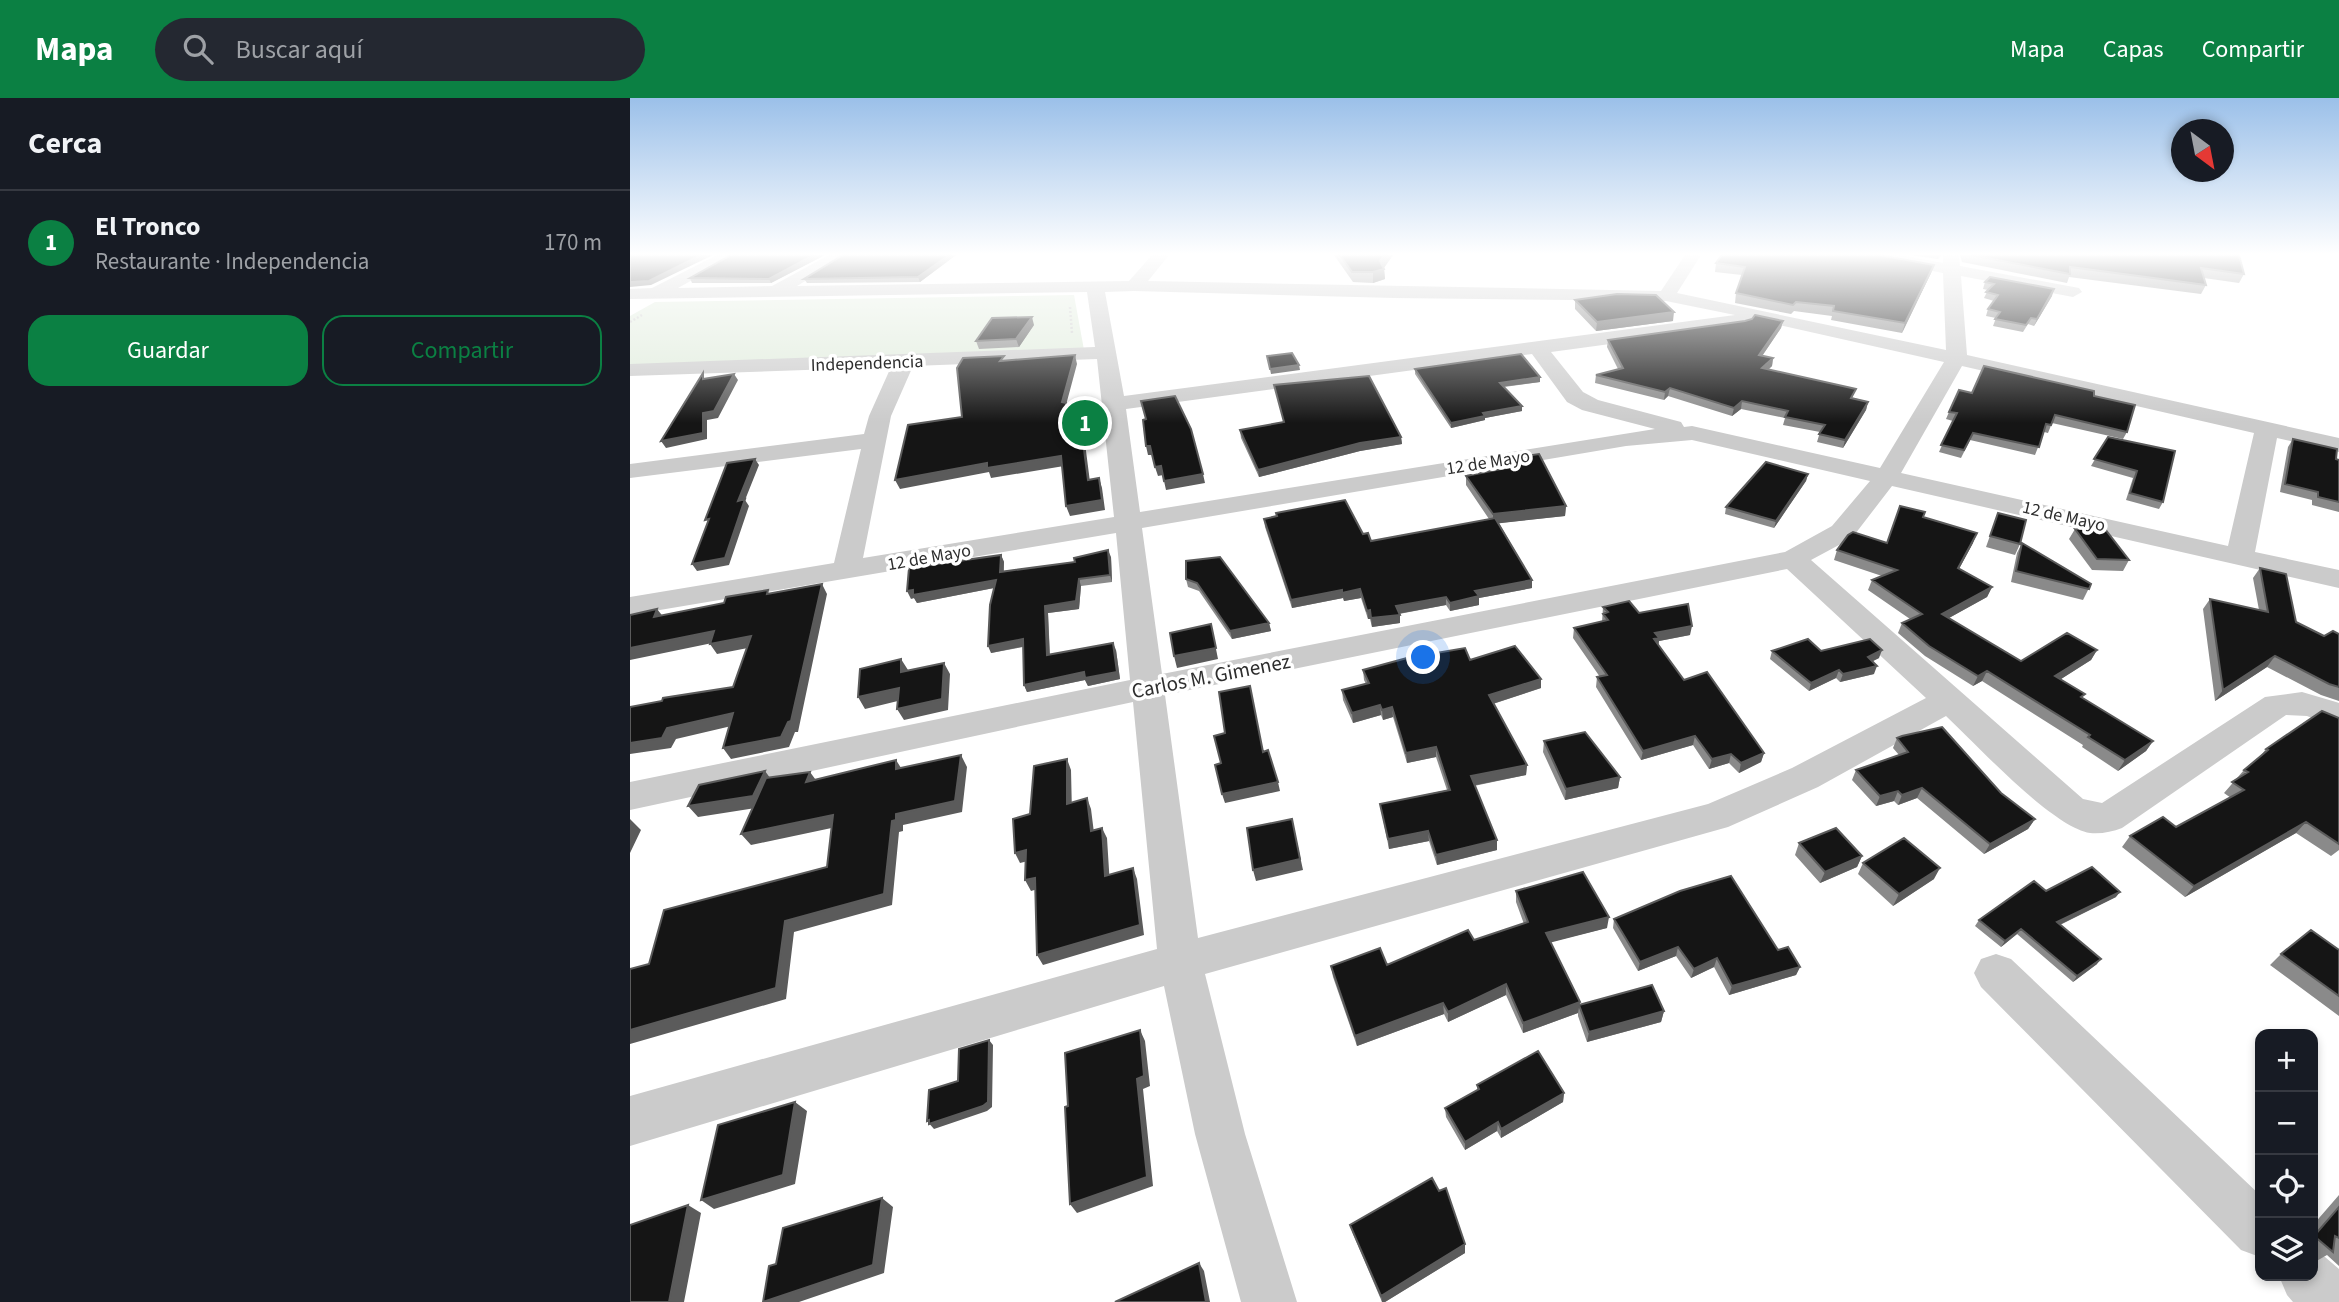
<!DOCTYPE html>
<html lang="es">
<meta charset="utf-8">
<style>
:root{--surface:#171b24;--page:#242831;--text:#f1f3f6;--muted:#9ea1a6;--line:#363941;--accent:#0b8043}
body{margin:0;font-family:"Source Sans 3",sans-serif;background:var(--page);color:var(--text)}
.controls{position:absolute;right:21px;bottom:21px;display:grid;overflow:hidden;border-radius:14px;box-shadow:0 4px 10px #0003}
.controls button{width:63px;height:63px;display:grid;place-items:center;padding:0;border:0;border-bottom:2px solid var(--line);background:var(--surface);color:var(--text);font:35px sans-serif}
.compass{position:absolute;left:1541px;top:21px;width:63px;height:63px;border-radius:50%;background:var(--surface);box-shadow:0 4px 10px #0003;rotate:148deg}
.you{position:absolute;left:794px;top:560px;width:24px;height:24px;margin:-18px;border:5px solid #fff;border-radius:50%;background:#1a73e8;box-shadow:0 0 0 10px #1a73e833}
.badge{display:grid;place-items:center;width:46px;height:46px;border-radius:50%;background:var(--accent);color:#fff;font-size:23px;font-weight:700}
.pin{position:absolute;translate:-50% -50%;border:4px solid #fff;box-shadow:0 2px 7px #0006}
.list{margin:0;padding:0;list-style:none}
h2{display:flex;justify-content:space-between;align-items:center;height:91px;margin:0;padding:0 28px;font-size:30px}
h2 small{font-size:23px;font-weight:400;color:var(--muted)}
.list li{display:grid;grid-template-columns:46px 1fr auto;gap:21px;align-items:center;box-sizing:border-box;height:105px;padding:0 28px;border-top:2px solid var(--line)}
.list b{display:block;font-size:26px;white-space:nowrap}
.list p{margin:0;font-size:23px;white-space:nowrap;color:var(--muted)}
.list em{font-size:23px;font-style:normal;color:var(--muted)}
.actions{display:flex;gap:14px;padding:21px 28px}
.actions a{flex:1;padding:16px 0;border:2px solid var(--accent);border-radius:21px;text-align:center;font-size:24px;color:var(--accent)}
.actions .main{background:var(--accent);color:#fff}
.icon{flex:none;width:38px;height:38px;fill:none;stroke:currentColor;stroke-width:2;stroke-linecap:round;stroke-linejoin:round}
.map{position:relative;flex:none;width:1709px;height:1204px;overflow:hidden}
header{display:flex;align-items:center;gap:42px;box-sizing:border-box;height:98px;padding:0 35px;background:var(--accent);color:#fff}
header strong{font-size:33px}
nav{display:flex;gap:38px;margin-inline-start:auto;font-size:24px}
.search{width:490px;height:63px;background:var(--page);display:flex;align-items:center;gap:18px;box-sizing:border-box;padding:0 24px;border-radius:38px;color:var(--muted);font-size:26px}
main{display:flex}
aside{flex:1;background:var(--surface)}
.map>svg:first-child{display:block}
</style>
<header>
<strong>Mapa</strong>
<div class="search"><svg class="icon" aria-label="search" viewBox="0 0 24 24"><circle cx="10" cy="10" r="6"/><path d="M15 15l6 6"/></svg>Buscar aquí</div>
<nav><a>Mapa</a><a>Capas</a><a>Compartir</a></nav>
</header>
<main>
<aside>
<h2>Cerca<small></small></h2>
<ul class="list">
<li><span class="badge">1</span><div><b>El Tronco</b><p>Restaurante · Independencia</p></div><em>170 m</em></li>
</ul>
<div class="actions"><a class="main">Guardar</a><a>Compartir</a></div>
</aside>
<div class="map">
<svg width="1709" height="1204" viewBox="0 0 1709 1204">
<rect width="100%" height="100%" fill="#fff"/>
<path fill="#dfebdb" d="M444 197 454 252 0 267V218L25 204Z"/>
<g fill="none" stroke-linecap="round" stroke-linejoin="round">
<path stroke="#cbcbcb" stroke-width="2.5" stroke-dasharray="2 2" stroke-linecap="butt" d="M440 209 442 235
M0 224 12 217"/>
<path fill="#cbcbcb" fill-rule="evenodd" d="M87 157H107L48 190 142 188 199 157H218L167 188 499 183 522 157H539L518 183 1031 193 1055 157H1071L1047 195 1316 252 1313 175 1245 162 1239 161 1237 157H1269L1313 165V157H1329L1330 168 1449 190 1452 194 1443 199 1331 178 1337 257 1709 340V354L1647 340 1625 454 1709 472V490L1262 388 1222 440 1181 462 1453 701 1472 705 1635 599 1672 594 1706 604 1709 605V631L1677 618 1656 617 1492 730C1482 734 1471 736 1460 735 1422 729 1347 647 1316 618L1188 689 1098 729 575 876 615 1036 667 1204H611L565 1036 534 888 0 1048V998L527 851 503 604 0 712V684L500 582 486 435 0 517V499L204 465 231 351 0 380V366L234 336 239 318 261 269 0 278V266L465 249 457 194 0 201V191L22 190ZM504 193 765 200 1036 203 1105 217 494 298 475 194ZM1122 221 1314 264 1250 370 1062 328 1054 329 1051 324 968 302 953 294 921 254 1113 228 1120 226ZM902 256 937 304 952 312 1025 331 510 414 496 311ZM467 261 484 419 233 460 261 318 283 268ZM1332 268 1624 335 1598 448 1271 375ZM1062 342 1240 383 1202 428 1155 454 532 576 512 430 996 348ZM1157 471 1296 600 1162 670 1078 706 568 840 535 597Z
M1366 856 1381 861 1630 1097V1159L1611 1152 1351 889 1344 875 1351 861Z
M1683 1153 1695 1159 1709 1171V1204H1663L1657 1197 1649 1178H1683Z"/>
</g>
<path fill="#8a8a8a" d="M195 157 141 185H62L60 180Z
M213 157H326L290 184 177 185 174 181Z
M704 157H763L754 170 755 181 743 185 723 184Z
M1281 157H1311L1308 161Z
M1330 157H1609L1614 176 1609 185 1574 180 1576 187 1571 196 1439 179 1437 185 1332 164Z
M1086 165 1301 175 1272 235 1201 222 1202 218 1164 213 1161 216 1105 205 1106 195 1112 177 1085 174Z
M1355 184 1422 198 1404 228 1398 226 1393 234 1363 228 1366 220 1356 218 1358 211 1364 203 1354 200 1358 192 1353 191Z
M945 202 1043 223 966 233 945 211Z
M1153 223 1151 230 1132 258 1143 260 1142 268 1138 272 1224 300 1238 304 1236 312 1213 350 1187 344 1190 334 1153 327 1155 320 1111 311 1102 318 1038 298 1034 302 965 285 966 277 988 271 977 249 978 242Z
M404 227 389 249 349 251 346 243Z
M785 271 910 284 874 289 892 313 855 320V322L821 330 785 276Z
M644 287 771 339 772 346 730 353 629 379 611 340 610 332 654 325Z
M1342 295 1464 298 1497 334 1493 341 1422 325 1418 335 1414 334 1405 357 1340 342 1331 360 1309 354 1323 323 1316 321 1319 314Z
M1478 339 1533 404 1529 411 1496 402 1503 380 1461 368Z
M1663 341 1709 362V414L1682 407V402L1650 394 1658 349Z
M877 361 936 408 935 418 869 425 902 482V490L849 500V507L820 513 816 507 769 516 770 525 742 529 740 521H738L731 500 714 503 713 500 662 510 635 429 634 421 647 418 646 415 733 436 741 443 859 421 836 387V378L877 370Z
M1178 376 1176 383 1144 430 1095 416 1096 409Z
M1368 415 1390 446 1385 457 1356 449Z
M1293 419 1343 445 1329 471 1362 489 1357 499 1319 520 1391 563 1467 552 1461 562 1431 581 1453 600 1523 643 1516 653 1488 673 1452 649 1453 647 1352 583 1343 588 1295 558 1268 535 1272 525 1280 521 1238 492 1242 482 1252 478 1204 462 1207 452 1257 445Z
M1445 431 1499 462 1493 473 1462 472 1439 441Z
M1392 445 1461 486 1453 502 1381 484 1387 455Z
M371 457 374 464V473L481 459 482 484 451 488 449 511 418 515 420 557 486 552 490 581 458 588 455 582 397 594 394 587 393 549 361 555 364 490 287 505 284 500 281 501Z
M556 463 639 525 641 533 602 541 569 493 558 489 556 481Z
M1630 470 1666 524 1694 538 1709 536V603L1691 597 1637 569 1585 603 1573 511 1580 501 1629 512 1623 480Z
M973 509 1009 515 1060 537 1029 543 1028 547 1054 582 1134 655 1131 664 1109 675 1099 665 1079 671 1063 647 1011 662 966 589 967 579H970L943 540 944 530 972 524Z
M1142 553H1191L1249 560 1243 563 1244 576 1210 584 1206 580 1179 593 1140 561Z
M840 562 911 590 863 606 897 667 896 677 844 688 867 752 807 767 799 743 759 751 750 706 817 692 806 659 777 665 763 619 753 622 751 617 723 625 713 602 712 592 736 586 734 582 733 572Z
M1709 620V752L1701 758 1666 735 1555 799 1492 749 1500 738 1546 729 1601 700 1594 695 1614 672 1629 660 1636 651Z
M1267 640 1371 695 1405 721 1398 731 1354 756 1287 700 1268 707 1264 703 1246 708 1222 682 1226 672 1269 657 1263 650Z
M914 643 990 679 988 690 935 702 913 654Z
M1169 745 1232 758 1227 769 1190 785 1165 757Z
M1233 765 1304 781 1263 808 1228 776Z
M886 793 977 830 920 844 950 904V907L1034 913 1031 924 957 944 948 918V915L893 935 876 897 818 924 814 916 727 948 703 879 701 868 757 867 844 842 894 826 886 804Z
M1416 793 1486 799 1430 827 1467 866 1443 884 1387 836 1371 849 1345 828 1349 822Z
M984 821 1148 852 1170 869 1166 877 1099 897 1084 869 1061 880 1046 858 1008 873 983 830Z
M1709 852V918L1640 867 1651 856Z
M847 987 934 995 933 1004 871 1040 867 1033 835 1052 816 1019 815 1010 847 992Z
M1709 1097V1168L1697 1157 1683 1165V1127Z
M720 1127 835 1155 755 1204H752L723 1136Z"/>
<path fill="#5b5b5b" d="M71 157H83L21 187 0 189V184Z
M184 157H195L141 185 139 181Z
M319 157H326L290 184 288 179Z
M755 157H763L753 171H754L755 181 743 185V174Z
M1304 167 1301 175 1272 235 1275 225Z
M1424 191 1422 198 1404 228 1407 221Z
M1044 214 1043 223 966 233 967 224Z
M402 219 404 227 389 249 386 241Z
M1153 223 1151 230 1128 264 1129 257Z
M445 257 447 266 436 307 438 314V348L435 339 432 304Z
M1143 260 1142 268 1131 278 1132 270Z
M669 267 670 272 641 276 640 271Z
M104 276 108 282 88 320 77 322V341L36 350 31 343 73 315Z
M910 279V284L870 289V285Z
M1040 290 1038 298 1034 302 1035 294Z
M1112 303 1111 311 1102 318 1104 310Z
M1238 304 1236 312 1213 350 1215 342Z
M892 308V313L855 320V322L821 330V325L853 315Z
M452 336 455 345 461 392 458 382Z
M771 339 772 346 730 353 629 379 628 372 730 345Z
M516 348H520L523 357H518Z
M431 358 434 368 361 380 359 374 270 391 265 382 357 365Z
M125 361 129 367 115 402 119 408 99 467 67 473 62 466 108 403Z
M531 368 533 377 528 378 525 369Z
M573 376 575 385 536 392 534 383Z
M1178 376 1176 383 1144 430 1146 423Z
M469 380 472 390 475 412 440 418 436 408Z
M936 408 935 418 863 426V416Z
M1347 435 1343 445 1324 480 1328 470Z
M478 452 481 459 482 484 480 477Z
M371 457 374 464 373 481 370 474Z
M449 481 451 488 449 511 418 515 420 565 417 557 415 508Z
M366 482 369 489 287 505 284 500 281 501 277 493Z
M902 482V490L849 500V507L820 513V505L845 493Z
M192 486 197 496 168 634H165L159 649 101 661 93 650Z
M1362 489 1357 499 1308 526 1312 516Z
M730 491 731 500 714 503 712 495Z
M712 492 713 500 662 510 661 502Z
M816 499V507L767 516 766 508Z
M27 511 35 521 24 519Z
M740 512V521H738L737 513Z
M770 517V525L742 529 741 520Z
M639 525 641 533 602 541 600 533Z
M581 526 588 561 547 570 544 558Z
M1062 528 1060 537 1029 543 1028 550 1023 551 1025 535Z
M84 533 92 543 0 562V550Z
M121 538 128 548 87 556 80 546Z
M393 541 396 548 361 555 358 548Z
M483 545 486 552 490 581 458 588 455 582 397 594 394 587 454 574Z
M1252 552 1249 560 1235 567 1238 559Z
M1467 552 1461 562 1420 588 1425 578Z
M1645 558 1637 569 1585 603 1593 592Z
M271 561 278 572 271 574Z
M314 565 320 576 318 612 274 622 267 611Z
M1247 568 1244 576 1210 584 1213 576Z
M1209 572 1206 580 1179 593 1181 585Z
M1357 573 1352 583 1343 588 1348 578Z
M911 581V590L859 607V597Z
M269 590 276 601 235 611 228 599Z
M750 607 751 617 723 625 722 615Z
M762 609 763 619 753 622 752 612Z
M103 615 110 626 46 641 41 650 0 656V645L37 630Z
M1065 638 1063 647 1011 662 1013 653Z
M1523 643 1516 653 1488 673 1495 662Z
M806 649V659L777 665 776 655Z
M1134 655 1131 664 1109 675 1111 665Z
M1101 656 1099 665 1079 671 1082 661Z
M331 657 337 669 332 714 273 727V733L269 734 262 807 164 834 156 901 0 946V932L155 823 262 723 266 716Z
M437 661 441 672 442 716 437 706Z
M266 662 273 673 266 671Z
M897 667 896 677 841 688V678Z
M135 673 143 684 132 709 68 719 58 708Z
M180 674 188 685 176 684Z
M990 679 988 690 935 702 936 691Z
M648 684 650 693 595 705 592 696Z
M1292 690 1287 700 1268 707 1272 697Z
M1268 693 1264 703 1246 708 1250 698Z
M457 700 461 711 465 743 461 733Z
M203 717 211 728 121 747 111 736Z
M0 721 11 732 0 755Z
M662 721 673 772 626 783 623 772Z
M1405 721 1398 731 1354 756 1360 746Z
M1676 724 1666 735 1555 799 1564 788Z
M472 730 477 740 480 788 475 778Z
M798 733 799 743 759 751 758 741Z
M867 742V752L807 767 806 757Z
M396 752 402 762 390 765 385 755Z
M1232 758 1227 769 1190 785 1195 774Z
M503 770 507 781 514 837 413 867 407 857Z
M1310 770 1304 781 1263 808 1269 796Z
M405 780 411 790 401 793 395 782Z
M1490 794 1486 799 1423 830 1427 824Z
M979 819 977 830 915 846 916 835Z
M1391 831 1387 836 1371 849 1375 843Z
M1048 849 1046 858 1008 873 1010 864Z
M1087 860 1084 869 1061 880 1064 871Z
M1471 861 1467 866 1443 884 1447 878Z
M1170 869 1166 877 1099 897 1102 888Z
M876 886V897L818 924V914Z
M950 904 948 915 893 935V925Z
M813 905 814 916 727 948 725 938Z
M1034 913 1031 924 957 944 959 934Z
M510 932 515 943 520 988 513 991 523 1088 447 1115 440 1106 507 981Z
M359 942 363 947 362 1009 357 1013 304 1031 297 1023 358 1004Z
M934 995 933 1004 871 1040V1031Z
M165 1004 177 1013 165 1086 84 1111 71 1102Z
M868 1024 867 1033 835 1052V1044Z
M252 1100 263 1109 254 1175 169 1204H133Z
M58 1107 71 1115 54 1204H39Z
M835 1146V1155L755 1204H752L751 1198Z
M569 1165 574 1173 580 1204H576Z"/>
<path fill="#151515" stroke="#5b5b5b" stroke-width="2" d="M0 157H71L19 183 0 184Z
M101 157H184L139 181 60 180Z
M213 157H319L288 179 174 181Z
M710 157H755L750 163 754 171 743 174H722Z
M1092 157H1249L1304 167 1275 225 1203 213 1204 208 1166 204 1163 207 1106 195 1115 169 1086 165Z
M1341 157H1609L1614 176 1571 170 1576 187 1440 169V176Z
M1360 179 1424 191 1407 221 1401 220 1396 227 1365 221 1370 214 1358 211 1368 197 1356 194 1364 186 1355 184Z
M987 196 1026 197 1044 214 967 224 945 202Z
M1125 217 1153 223 1129 257 1143 260 1132 270 1226 291 1221 300 1238 304 1215 342 1189 336 1195 327 1155 319 1158 313 1112 303 1104 310 1040 290 1035 294 966 277 993 270 978 242 1115 223 1122 221Z
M402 219 386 241 346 243 362 220Z
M662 255 669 267 640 271 637 258Z
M891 256 910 279 870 285 892 308 853 315 855 318 821 325 785 271Z
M445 257 432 304 436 305 435 339 452 336 458 382 469 380 472 402 436 408 431 358 357 370V365L265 382 278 327 332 319 327 270 333 260 374 258 370 263Z
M1354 268 1464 293V298L1505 307 1497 334 1425 317 1421 327 1416 326 1409 349 1343 335 1334 352 1311 347 1327 315 1319 314 1329 292 1342 295Z
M73 275V281L104 276 84 313 73 315V335L31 343Z
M739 278 771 339 730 345 628 372 610 332 654 324 644 287Z
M545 298 561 331 573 376 534 383 531 368 525 369 520 348H516L513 322 516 321 511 303Z
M1478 339 1545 353 1533 404 1500 395 1507 373 1464 361Z
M1663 341 1707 351 1706 361 1709 362V404L1688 399V394L1655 386Z
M909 356 936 408 863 416 836 378 881 369 877 361Z
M125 361 108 403 115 401 95 460 62 466 79 421 75 422 97 365Z
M1136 364 1178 376 1146 423 1096 409Z
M715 402 733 436 738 435 741 443 865 420 902 482 845 493 849 498 820 505 816 499 766 508 770 517 741 520 740 512 737 513 730 491 712 495V492L661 502 634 421 647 418 646 415Z
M1270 408 1295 414 1293 419 1347 435 1328 470 1362 489 1312 516 1391 563 1437 535 1467 552 1425 578 1455 596 1451 599 1523 643 1495 662 1458 639 1460 637 1357 573 1348 578 1299 548 1272 525 1292 516 1242 482 1267 472 1207 452 1218 437 1223 434 1257 445Z
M1368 415 1396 422 1390 446 1360 438Z
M1445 431H1475L1499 462 1467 461Z
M1392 445 1461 486 1459 491 1386 473Z
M478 452 480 477 449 481 446 503 415 508 417 557 483 545 487 574 455 580 454 574 394 587 393 541 358 548 360 507 366 482 283 497V492L277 493 279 470 371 457 370 474 445 464 444 460Z
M590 459 639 525 600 533 567 485 556 481V463Z
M1630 470 1656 476 1666 524 1694 538 1703 533 1709 536V589L1699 586 1645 558 1593 592 1580 501 1638 514Z
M192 486 161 623 158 624 151 639 93 650 103 615 37 630 32 640 0 645V609L32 603 33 600 103 589 121 538 80 546 84 533 0 550V517L27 511 24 519 94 505 96 499 138 492 137 496Z
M999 503 1009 515 1058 506 1062 528 1025 535 1029 540 1024 541 1054 582 1077 574 1134 655 1111 665 1101 656 1082 661 1065 638 1013 653 967 579 977 577 944 530 978 522 973 516 978 514 973 509Z
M581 526 586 550 544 558 540 535Z
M1178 541 1191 553 1240 541 1252 552 1238 559 1247 568 1213 576 1209 572 1181 585 1142 553Z
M885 548 911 581 859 597 897 667 841 678 867 742 806 757 798 733 758 741 750 706 820 692 806 649 776 655 762 609 752 612 750 607 722 615 712 592 739 585 733 572 777 560 835 550 840 562Z
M271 561V574L314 565 312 601 267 611 269 590 228 599 230 571Z
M620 588 633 654 638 652 648 684 592 696 585 667 591 665 584 638 595 635 589 594Z
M1692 613 1709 620V746L1676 724 1564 788 1500 738 1533 719 1546 729 1614 692 1602 684 1618 674 1614 672 1638 652 1636 651Z
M1312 629 1371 695 1405 721 1360 746 1292 690 1272 697 1268 693 1250 698 1226 672 1278 654 1267 640 1272 638Z
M955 634 990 679 936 691 914 643Z
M331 657 325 703 266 716V722L262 723 254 796 155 823 146 890 0 932V871L19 866 34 812 197 769 203 717 111 736 136 680 180 674 176 684 266 662V671Z
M437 661V706L457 700 461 733 472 730 475 778 503 770 510 827 407 857 405 780 395 782 396 752 385 755 383 721 400 716 404 668Z
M135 673 123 698 58 708 69 687Z
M662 721 670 761 623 772 617 730Z
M1206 730 1232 758 1195 774 1169 745Z
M1274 740 1310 770 1269 796 1233 765Z
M1462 769 1490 794 1427 824 1471 861 1447 878 1391 831 1375 843 1349 822 1404 783 1416 793Z
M953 774 979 819 916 835 950 904 893 925 876 886 818 914 813 905 725 938 701 868 750 850 757 867 838 832 844 842 898 824 886 793Z
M1101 778 1148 852 1158 849 1170 869 1102 888 1087 860 1064 871 1048 849 1010 864 984 821 1050 793Z
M1681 832 1709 852V898L1651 856Z
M1022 887 1034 913 959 934 949 907Z
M510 932 514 978 507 981 517 1079 440 1106 435 1009 438 1008 435 955Z
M359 942 358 1004 353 1008 299 1026V1022L297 1023 299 992 328 983 329 951Z
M908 953 934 995 871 1031 868 1024 835 1044 815 1010 849 991 847 987Z
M165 1004 153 1077 71 1102 88 1027Z
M802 1080 809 1093 816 1090 835 1146 751 1198 720 1127Z
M252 1100 243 1167 133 1204 139 1168 146 1166 153 1130Z
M58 1107 39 1204H0V1127Z
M1709 1109V1140L1705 1138 1703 1154 1684 1138Z
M569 1165 576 1204H485Z"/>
<linearGradient id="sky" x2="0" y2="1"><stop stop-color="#9bc0e9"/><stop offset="0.48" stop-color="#fff"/><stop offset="1" stop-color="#fff" stop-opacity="0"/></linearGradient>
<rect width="1709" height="325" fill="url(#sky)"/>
<g text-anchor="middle" stroke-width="7" stroke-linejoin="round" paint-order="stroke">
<g font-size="18" fill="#2e2e2e" stroke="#fff">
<text transform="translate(237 265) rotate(-2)" y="6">Independencia</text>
<text transform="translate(858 364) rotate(-9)" y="6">12 de Mayo</text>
<text transform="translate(1434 418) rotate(13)" y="6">12 de Mayo</text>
<text transform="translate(299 459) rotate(-10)" y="6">12 de Mayo</text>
</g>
<g font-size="21" fill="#2e2e2e" stroke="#fff">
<text transform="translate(581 578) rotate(-11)" y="7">Carlos M. Gimenez</text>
</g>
</g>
</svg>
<div class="controls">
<button>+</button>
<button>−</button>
<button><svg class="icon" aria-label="locate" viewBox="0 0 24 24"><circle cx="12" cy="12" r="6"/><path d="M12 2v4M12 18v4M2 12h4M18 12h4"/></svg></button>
<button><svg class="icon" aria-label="layers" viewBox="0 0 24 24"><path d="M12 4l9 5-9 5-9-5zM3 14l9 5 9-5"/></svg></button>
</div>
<svg class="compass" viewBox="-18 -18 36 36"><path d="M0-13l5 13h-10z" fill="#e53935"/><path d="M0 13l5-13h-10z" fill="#9ea1a6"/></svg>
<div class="you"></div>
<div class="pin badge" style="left:455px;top:325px">1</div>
</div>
</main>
